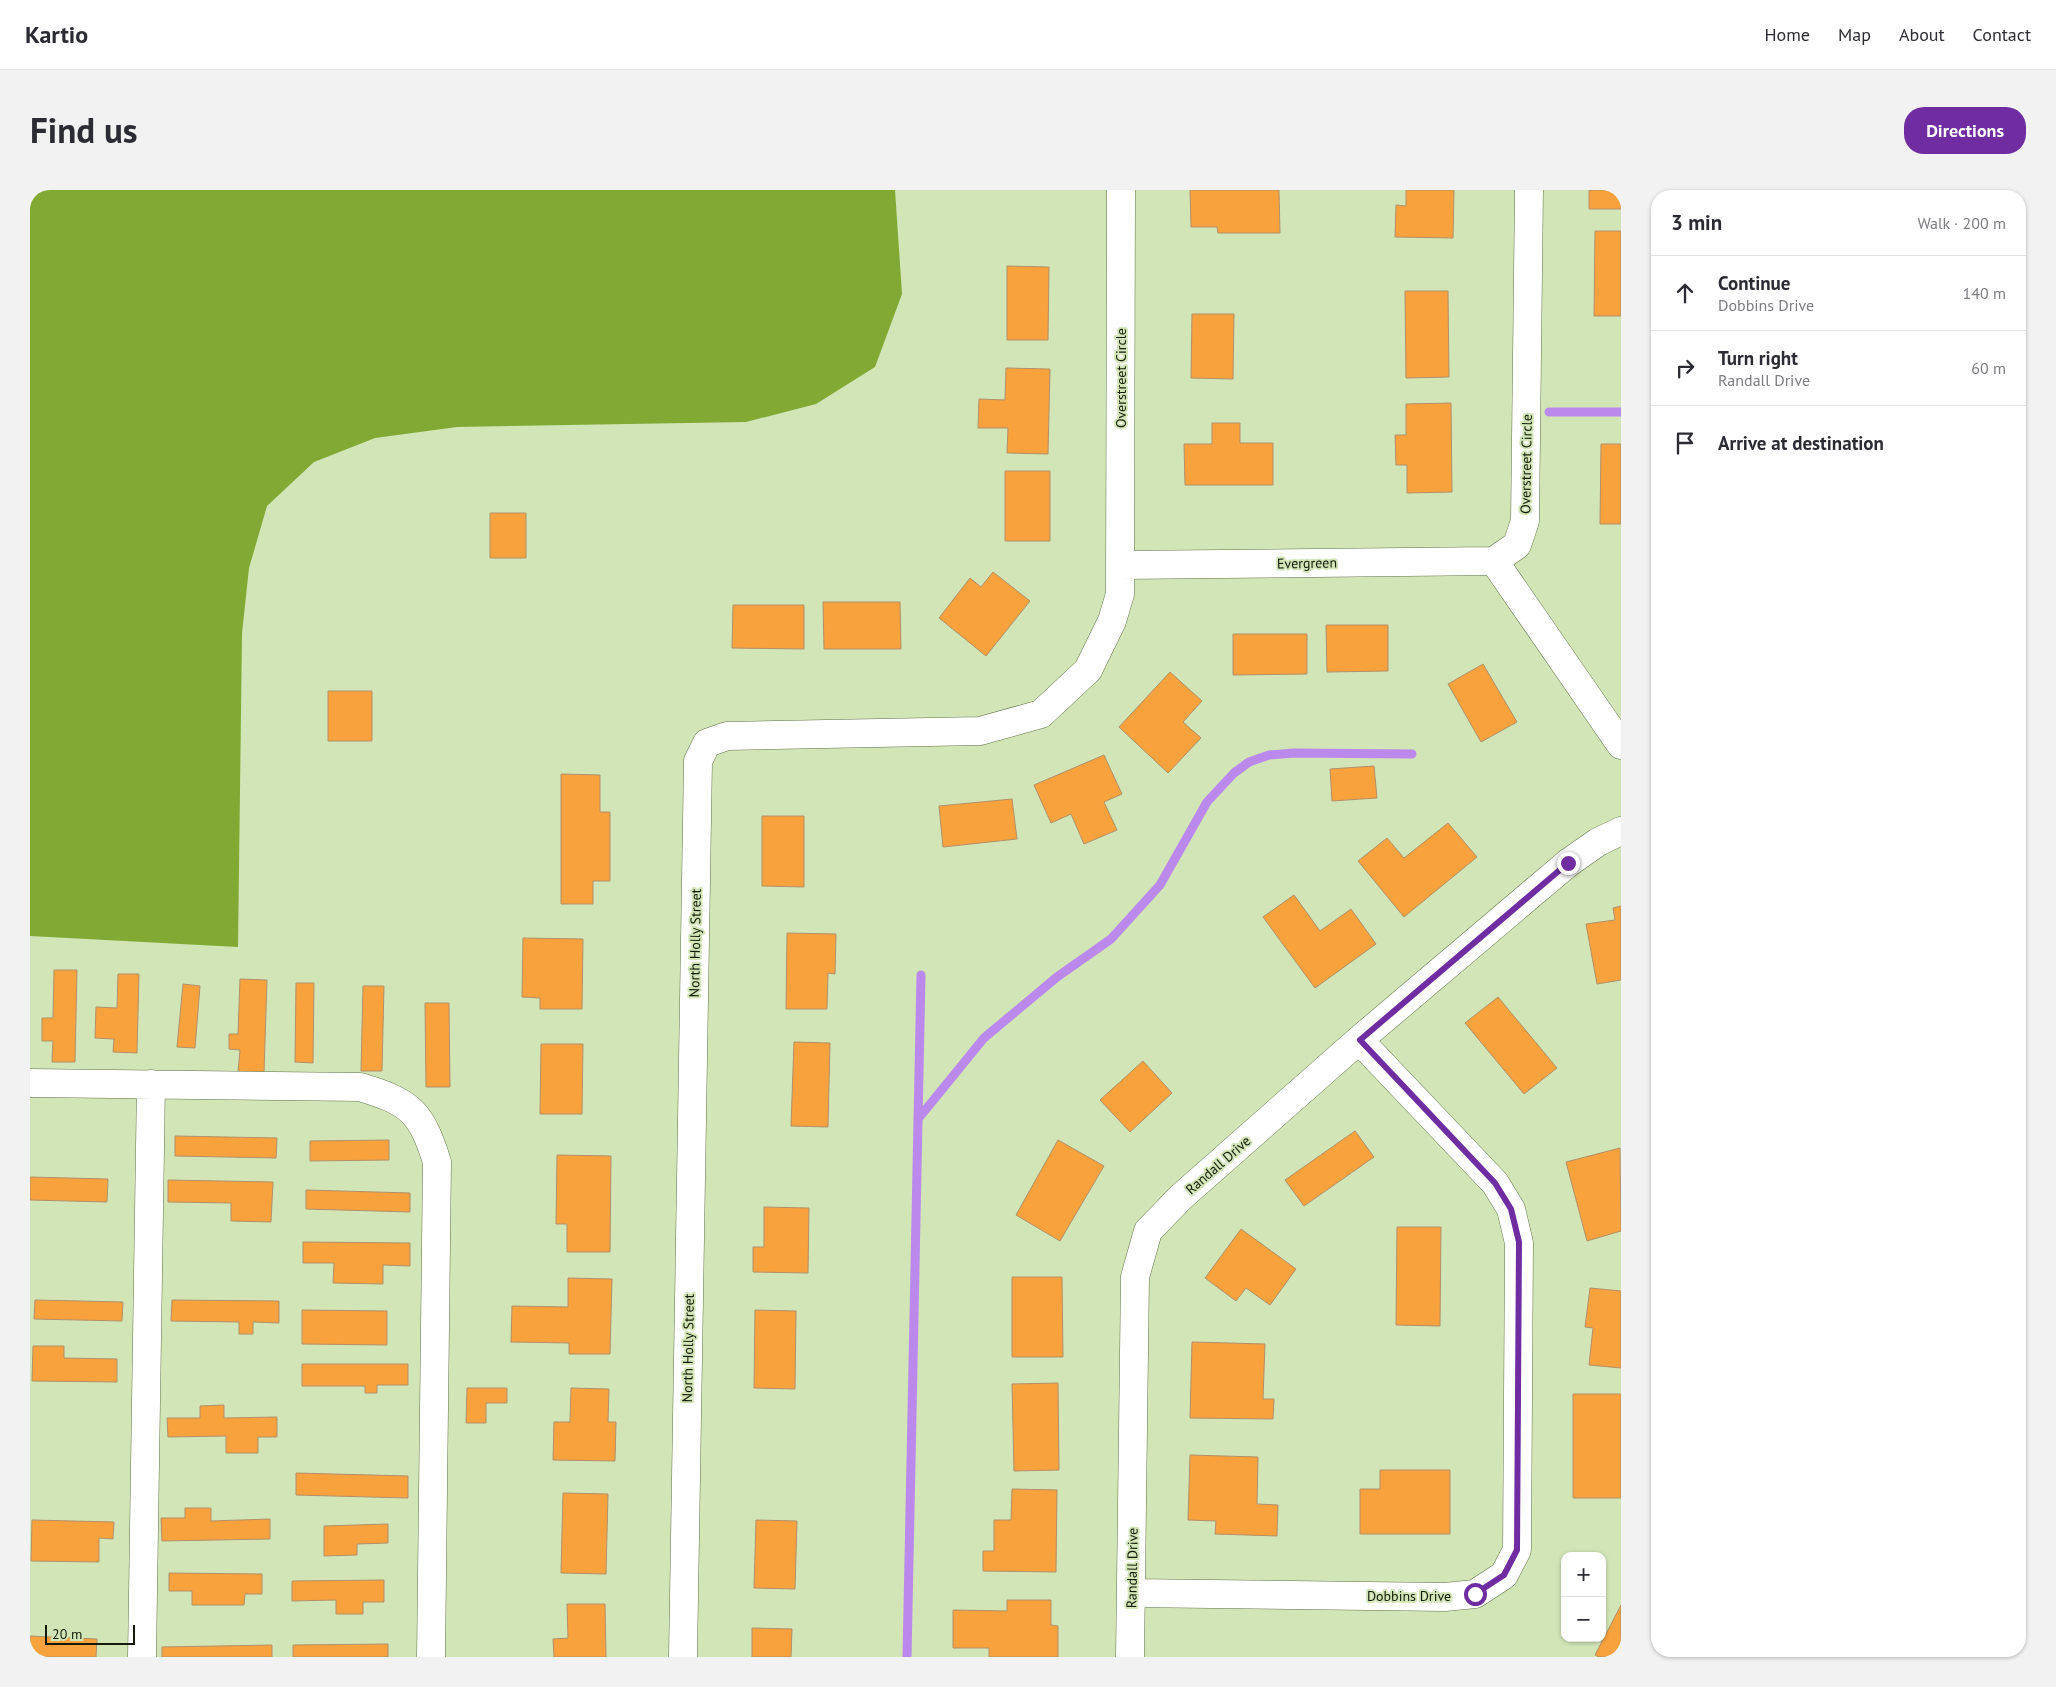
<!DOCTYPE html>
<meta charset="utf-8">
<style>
:root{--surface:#fff;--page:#f2f2f3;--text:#2b2b33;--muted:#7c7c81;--line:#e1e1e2;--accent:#702da2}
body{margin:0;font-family:"PT Sans",sans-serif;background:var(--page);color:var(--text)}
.controls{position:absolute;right:15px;bottom:15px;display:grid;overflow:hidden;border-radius:10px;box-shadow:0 1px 4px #0004}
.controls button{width:45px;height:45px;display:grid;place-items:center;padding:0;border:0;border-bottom:1px solid var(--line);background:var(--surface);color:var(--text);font:25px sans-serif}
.scale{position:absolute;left:15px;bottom:12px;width:90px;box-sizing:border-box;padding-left:5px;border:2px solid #131a09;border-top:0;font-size:14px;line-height:18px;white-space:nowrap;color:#131a09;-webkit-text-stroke:4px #d1e5b6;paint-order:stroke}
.stop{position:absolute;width:15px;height:15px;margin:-11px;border:4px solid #702da2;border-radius:50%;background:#fff}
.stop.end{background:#702da2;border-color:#fff;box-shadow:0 1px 5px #0008}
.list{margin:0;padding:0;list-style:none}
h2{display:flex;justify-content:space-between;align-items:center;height:65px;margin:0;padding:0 20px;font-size:21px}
h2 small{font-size:16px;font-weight:400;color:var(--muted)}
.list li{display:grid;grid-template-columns:32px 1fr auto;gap:15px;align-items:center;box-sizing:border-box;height:75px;padding:0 20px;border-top:1px solid var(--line)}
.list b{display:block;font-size:19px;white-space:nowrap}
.list p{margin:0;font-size:16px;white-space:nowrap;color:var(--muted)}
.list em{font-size:16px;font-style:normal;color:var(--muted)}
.icon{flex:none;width:28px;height:28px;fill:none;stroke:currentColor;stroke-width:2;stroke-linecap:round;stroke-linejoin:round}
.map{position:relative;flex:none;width:1591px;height:1467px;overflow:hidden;border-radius:20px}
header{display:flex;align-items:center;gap:30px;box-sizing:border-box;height:70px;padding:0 25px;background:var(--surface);border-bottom:1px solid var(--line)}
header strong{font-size:24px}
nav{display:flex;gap:28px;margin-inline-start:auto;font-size:18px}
.intro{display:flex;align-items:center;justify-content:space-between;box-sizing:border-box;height:120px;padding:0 30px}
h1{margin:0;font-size:35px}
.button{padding:12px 22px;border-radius:20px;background:var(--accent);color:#fff;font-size:18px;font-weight:700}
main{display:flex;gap:30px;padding:0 30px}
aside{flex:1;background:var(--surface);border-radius:20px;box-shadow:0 1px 4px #0004}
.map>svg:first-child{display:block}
</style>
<header>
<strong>Kartio</strong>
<nav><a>Home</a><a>Map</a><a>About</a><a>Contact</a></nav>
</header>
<div class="intro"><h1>Find us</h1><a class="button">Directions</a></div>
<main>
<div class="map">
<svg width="1591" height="1467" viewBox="0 0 1591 1467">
<rect width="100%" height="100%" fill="#d1e5b6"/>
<path fill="#81a934" d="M0 0H865L872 104 845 177 786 214 716 232 427 237 345 248 284 272 237 316 219 378 212 443 208 757 0 746Z"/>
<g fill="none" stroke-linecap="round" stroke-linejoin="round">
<path stroke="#bb88ec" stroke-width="9" d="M1519 222H1591
M888 929 954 848 1027 787 1081 749 1130 695 1177 612 1204 583 1219 572 1239 565 1264 563 1382 564
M877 1467 891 785"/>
</g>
<path fill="#f7a23c" stroke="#b38f6b" d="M1160 0H1249L1250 43H1188L1187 37H1161Z
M1376 0H1424L1423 48 1365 47 1366 15 1376 16Z
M1559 0H1591V19H1559Z
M1565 41H1591V126H1564Z
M977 76 1019 77 1018 150H977Z
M1375 101H1418L1419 187 1376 188Z
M1162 124H1204L1203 189 1161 188Z
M976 178 1020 179 1018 264 977 263 978 238H948L949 209 975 210Z
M1421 213 1422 302 1377 303V275H1366L1365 245H1376V214Z
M1182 233H1210V253H1243V295H1155L1154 254H1182Z
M1571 254H1591V334H1570Z
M975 281H1020V351H975Z
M460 323H496V368H460Z
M963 382 1000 411 956 466 909 428 940 388 951 397Z
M793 412H870L871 459H794Z
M703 415H774V459L702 458Z
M1296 435H1358V481L1297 482Z
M1203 444H1277V484L1203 485Z
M1453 474 1487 532 1451 552 1418 494Z
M1140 482 1172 511 1153 532 1171 548 1138 583 1089 537Z
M298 501H342V551H298Z
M1074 565 1092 604 1074 612 1087 640 1054 654 1041 624 1021 633 1004 595Z
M1344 576 1347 608 1302 611 1300 579Z
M531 584 570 585V622H580V691H563V714H531Z
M982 609 987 649 913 657 909 616Z
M732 626H774V697L732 696Z
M1418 633 1447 667 1374 727 1328 671 1357 648 1374 668Z
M1264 705 1290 741 1321 719 1346 754 1285 798 1233 727Z
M1591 716V790L1567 794 1556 734 1585 730 1583 718Z
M757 743 806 744 805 784 798 783 797 819H756Z
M493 748 553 749 552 819H510V808L492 807Z
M24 780H47L45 872H22L23 851H12V828H23Z
M88 784H109L107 863 83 862 84 849 65 848 66 817 87 818Z
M210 789 237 790 234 883 208 882 210 860 199 859V844H208Z
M266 793H284L283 873 265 872Z
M153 794 170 796 165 858 147 857Z
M333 796H354L352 881H331Z
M1468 807 1527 878 1494 904 1435 833Z
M395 813H419L420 897H396Z
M764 852 800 853 798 937 761 936Z
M511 854H553L552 924H510Z
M1113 871 1142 903 1100 942 1070 910Z
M1325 941 1344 967 1274 1016 1255 990Z
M145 946 247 948 246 968 145 966Z
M359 950V970L280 971V951Z
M1028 950 1074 976 1030 1051 986 1025Z
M1590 958 1591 1041 1557 1051 1536 972Z
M527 965 581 966 580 1062H537V1034H526Z
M0 987 78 989 77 1012 0 1010Z
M138 990 243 992 241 1032 201 1031V1013L138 1012Z
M276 1000 380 1003V1022L276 1019Z
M734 1017 779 1018 778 1083 723 1082V1057H734Z
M1367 1037H1411L1410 1136 1366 1135Z
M1211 1039 1266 1079 1240 1115 1216 1098 1206 1111 1175 1088Z
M273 1052 380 1053V1076L353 1075V1094L303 1093 304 1073H273Z
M982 1087H1032L1033 1167H982Z
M538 1088 582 1089 580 1164H539V1153L481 1152 482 1116 538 1117Z
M1560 1098 1591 1101V1178L1559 1175 1563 1138 1555 1137Z
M5 1110 93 1112 92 1131 4 1129Z
M142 1110 249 1111V1133L223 1132V1144H209V1132L141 1131Z
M272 1120 357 1121V1155L272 1154Z
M725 1120 766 1121 765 1199 724 1198Z
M1162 1152 1235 1154 1233 1209H1244L1243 1229 1160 1228Z
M3 1156H34V1168L87 1169V1192L2 1191Z
M272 1174H378V1195H347V1203H335V1196H272Z
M1028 1193 1029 1280 984 1281 982 1194Z
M437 1198H477V1213H456V1233H436Z
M541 1198 579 1199 578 1232H586L585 1271 523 1270 524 1232H540Z
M1543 1204H1591V1308H1543Z
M194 1215V1228L247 1227V1247H228V1263H196V1246L138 1247 137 1228H170V1216Z
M1160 1265 1228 1267 1227 1314 1248 1315 1247 1346 1185 1344 1186 1331 1158 1330Z
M1350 1280H1420V1344H1330V1299H1350Z
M266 1283 378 1286V1308L266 1305Z
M982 1299 1027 1300 1026 1382 953 1381V1361H964V1330H981Z
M533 1303 578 1304 576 1384 531 1383Z
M155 1318H181V1331L240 1329V1349L132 1351 131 1328H155Z
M2 1330 84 1332 83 1349 69 1348V1372L1 1371Z
M726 1330 767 1331 765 1399 724 1398Z
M358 1334V1353L327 1354V1365L294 1366V1336Z
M139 1383 232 1384V1404H215L214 1415H162V1401H139Z
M354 1390V1412H333V1424H306V1410L262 1411V1391Z
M977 1410H1021V1435L1028 1436V1467H959V1458H923V1420L977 1421Z
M537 1414H575L576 1467H524L523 1449 538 1448Z
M1591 1415V1467H1569L1565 1465Z
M722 1438 762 1439 761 1467H722Z
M0 1446 67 1449 66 1467H0Z
M358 1454V1467H263V1455Z
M242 1455V1467H132V1457Z"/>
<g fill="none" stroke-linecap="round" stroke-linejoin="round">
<defs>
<path id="minor" d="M1499 0 1495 331 1487 355 1464 371 1591 555
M1091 375 1464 371
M0 893 330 897C380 912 391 921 407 972L401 1467
M1101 1403 1415 1407 1445 1404 1474 1385 1487 1360 1489 1053 1481 1019 1465 993 1329 850
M112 1467 121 894
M653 1467 668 571 677 553 697 546 950 541 1011 524 1058 480 1082 431 1090 404 1091 0
M1100 1467 1105 1087 1118 1041 1151 1007 1329 850 1538 673 1568 652 1591 641"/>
</defs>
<use href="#minor" stroke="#617348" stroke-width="29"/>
<use href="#minor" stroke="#fff" stroke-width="28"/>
</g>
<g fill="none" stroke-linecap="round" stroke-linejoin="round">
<path stroke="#702da2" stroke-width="6" d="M1445 1404 1474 1385 1487 1360 1489 1052 1481 1019 1465 993 1330 850 1538 673"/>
</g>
<g text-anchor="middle" stroke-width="4" stroke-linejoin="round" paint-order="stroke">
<g font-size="14" fill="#131a09" stroke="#d1e5b6">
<text transform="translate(1091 188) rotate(-90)" y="5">Overstreet Circle</text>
<text transform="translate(1496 274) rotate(-89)" y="5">Overstreet Circle</text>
<text transform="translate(1277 373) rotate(-1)" y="5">Evergreen</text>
<text transform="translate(665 753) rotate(-89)" y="5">North Holly Street</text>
<text transform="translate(1188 975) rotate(-41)" y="5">Randall Drive</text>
<text transform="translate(658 1158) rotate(-89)" y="5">North Holly Street</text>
<text transform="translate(1102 1378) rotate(-89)" y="5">Randall Drive</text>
<text x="1379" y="1411">Dobbins Drive</text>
</g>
</g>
</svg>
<div class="controls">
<button>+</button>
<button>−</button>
</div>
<div class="scale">20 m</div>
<div class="stop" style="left:1445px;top:1404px"></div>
<div class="stop end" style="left:1538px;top:673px"></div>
</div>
<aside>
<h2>3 min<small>Walk · 200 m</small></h2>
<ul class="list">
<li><svg class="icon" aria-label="ahead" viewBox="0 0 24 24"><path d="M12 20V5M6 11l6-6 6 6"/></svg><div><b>Continue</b><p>Dobbins Drive</p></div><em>140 m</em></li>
<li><svg class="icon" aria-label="right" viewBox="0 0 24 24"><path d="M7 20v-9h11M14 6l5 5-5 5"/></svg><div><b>Turn right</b><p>Randall Drive</p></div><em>60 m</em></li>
<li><svg class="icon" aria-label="arrive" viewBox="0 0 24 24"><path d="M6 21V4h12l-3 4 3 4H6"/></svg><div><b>Arrive at destination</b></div></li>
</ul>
</aside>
</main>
